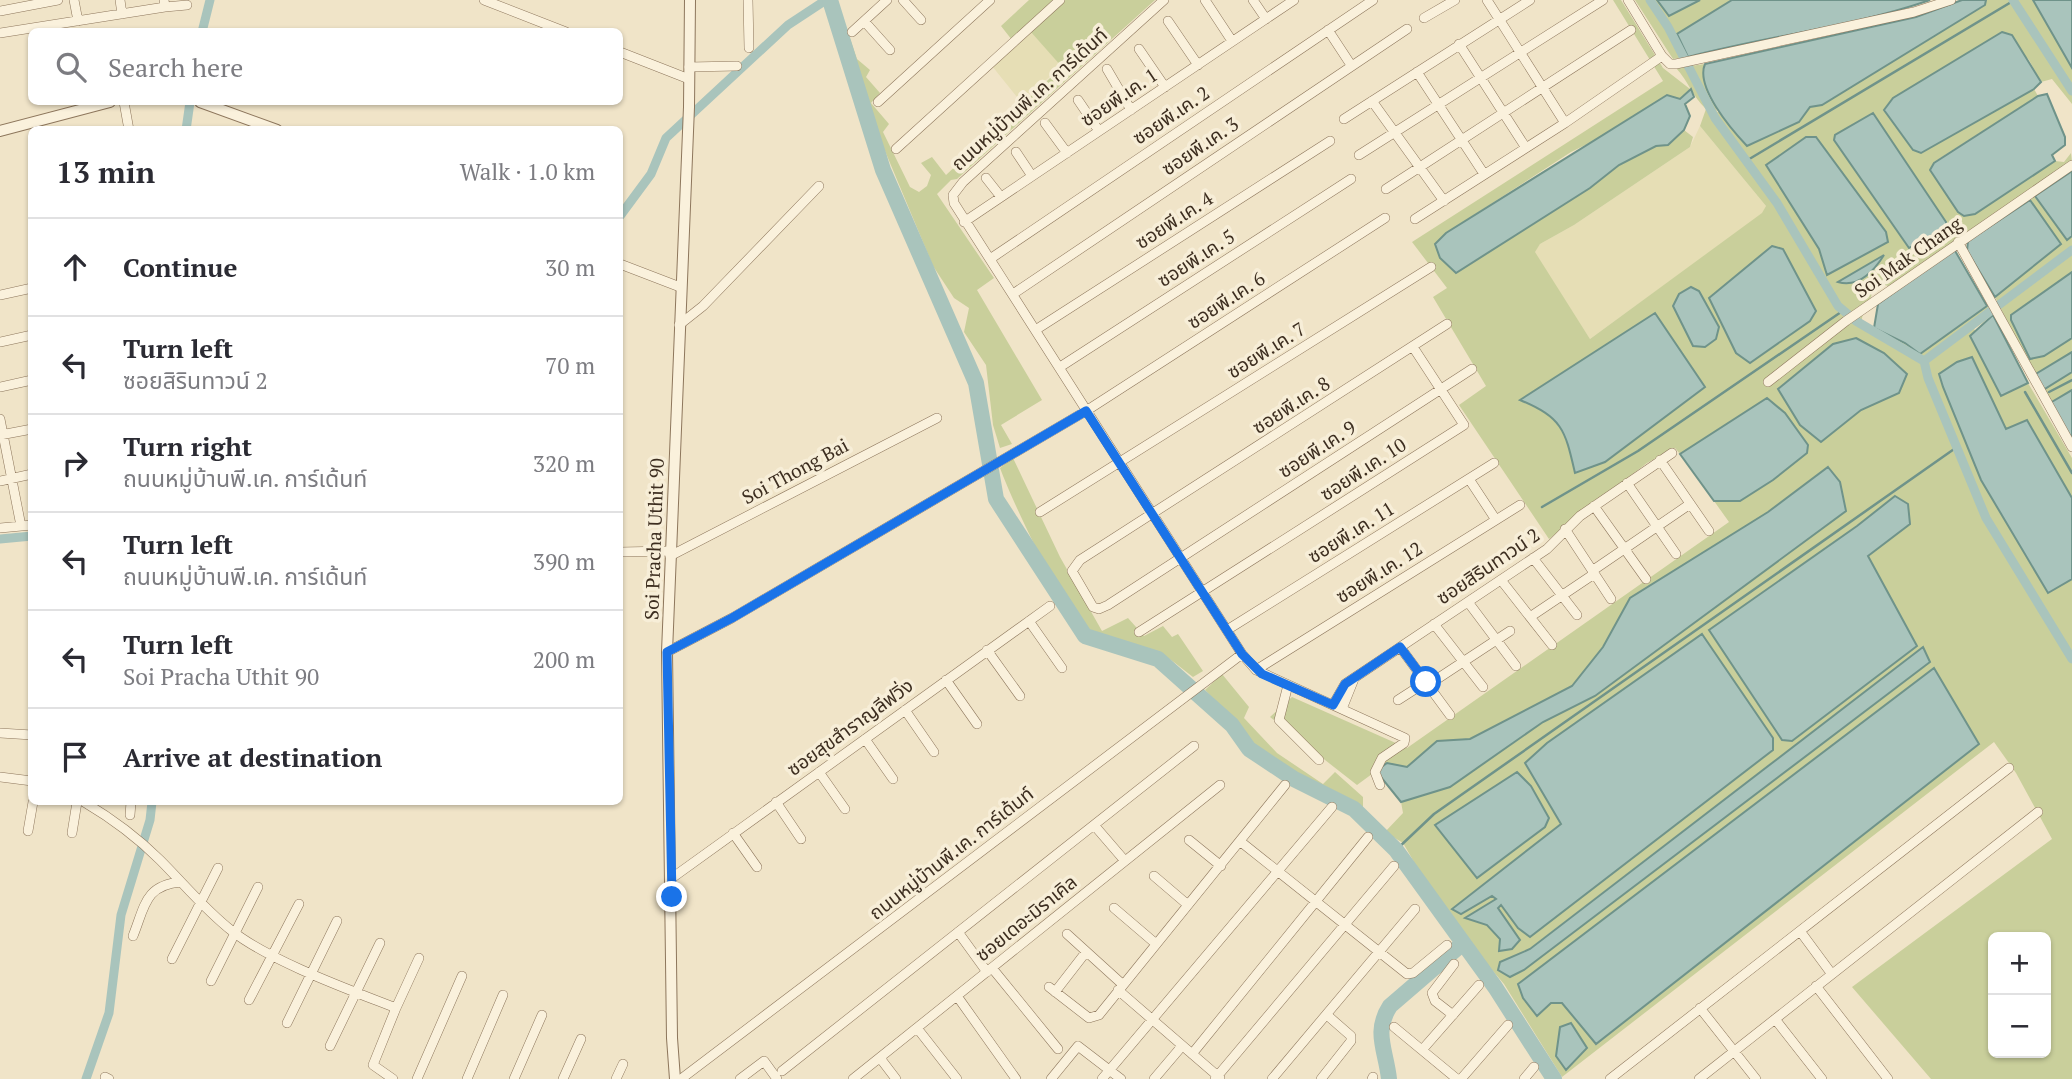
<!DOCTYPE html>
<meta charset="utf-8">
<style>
:root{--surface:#fff;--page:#f2f2f3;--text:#2b2b33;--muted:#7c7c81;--line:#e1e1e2}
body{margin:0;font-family:"PT Serif","Noto Sans Thai",serif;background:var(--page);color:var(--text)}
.controls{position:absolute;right:21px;bottom:21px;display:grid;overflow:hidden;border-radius:10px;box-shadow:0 2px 5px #0004}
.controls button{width:63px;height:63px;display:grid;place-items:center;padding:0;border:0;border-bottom:2px solid var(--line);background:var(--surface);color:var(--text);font:35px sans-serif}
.stop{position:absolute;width:21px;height:21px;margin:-16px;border:5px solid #1a73e8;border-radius:50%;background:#fff}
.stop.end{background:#1a73e8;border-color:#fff;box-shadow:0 2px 7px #0008}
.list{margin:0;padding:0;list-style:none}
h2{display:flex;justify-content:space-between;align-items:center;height:91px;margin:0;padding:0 28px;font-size:30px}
h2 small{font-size:23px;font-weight:400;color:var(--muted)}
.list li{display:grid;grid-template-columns:46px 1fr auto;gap:21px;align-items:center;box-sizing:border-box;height:98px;padding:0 28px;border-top:2px solid var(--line)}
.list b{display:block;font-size:26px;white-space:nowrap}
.list p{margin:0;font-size:23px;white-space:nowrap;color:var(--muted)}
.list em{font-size:23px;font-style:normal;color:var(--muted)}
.icon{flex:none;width:38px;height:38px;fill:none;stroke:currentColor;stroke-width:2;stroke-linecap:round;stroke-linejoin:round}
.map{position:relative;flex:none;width:2072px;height:1079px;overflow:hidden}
.search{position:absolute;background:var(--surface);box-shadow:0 2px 5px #0004;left:28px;top:28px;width:595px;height:77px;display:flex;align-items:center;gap:18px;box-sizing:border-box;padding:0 24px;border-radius:10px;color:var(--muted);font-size:26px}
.panel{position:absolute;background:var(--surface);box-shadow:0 2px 5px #0004;left:28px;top:126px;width:595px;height:679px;border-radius:10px}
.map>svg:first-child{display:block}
</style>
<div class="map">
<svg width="2072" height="1079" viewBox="0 0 2072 1079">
<rect width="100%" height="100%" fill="#f0e4c8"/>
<path fill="#e6deb5" d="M1030 31 1062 66 1021 102 992 66Z
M1700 126 1766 206 1763 213 1590 339 1534 252 1540 244 1574 225 1690 147Z"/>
<path fill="#c9cf9b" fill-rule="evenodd" d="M1029 0H1056L1012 40 1001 26Z
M1065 0H1155L957 179 951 180 937 194 994 278 977 290 1042 400 1001 425 1012 444 1000 448 993 425 986 365 964 332 969 308 954 298 933 266 870 115 840 9 857 59 870 70 866 77 880 93 871 103 889 124 883 132 910 187 919 192 927 186 931 175 921 163 932 157 946 175 1062 67 1030 31Z
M1613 0H1621L1663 68 1690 89 1687 95 1571 152 1446 233 1590 188 1619 165 1656 146 1668 145 1684 130 1693 137 1690 147 1574 225 1540 244 1535 252 1590 339 1762 213 1766 206 1700 126 1706 109C1692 96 1689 82 1676 68L1705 64C1697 83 1715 93 1717 112L1799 122 1810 106 1822 105 1985 5 1986 0H2033L2072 68V104L2052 79 2041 82 2029 60 2002 32 1893 98 1885 110 1921 153 2034 89 2038 96 1934 162 1930 169 1958 212 1975 214 2055 161 2064 162 2071 153 2072 162 1891 287 1882 284 1872 291C1872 303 1861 310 1862 321L1905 343 1968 320 1987 306 1993 315 1974 329 2022 386 2028 383 2072 458V498L2027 421 2006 430 1972 357 1943 387 1981 480 2047 592 2072 579V1079H1931L1852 987 2052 839 2016 773 1994 742 1562 1077 1504 984 1443 912 1403 843 1385 832 1403 813 1401 802 1450 787 1543 722 1595 696 1828 467 1768 512 1630 598 1603 647 1572 686 1470 739 1437 741 1407 767 1387 763 1357 785 1270 717 1292 697 1407 748 1729 522 1714 501H1740L1767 398 1680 454 1675 448 1647 463 1549 539 1459 405 1486 386 1433 297 1447 288 1412 242 1663 81ZM1806 137H1816L1886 232 1888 242 1827 275 1819 249 1766 166ZM1834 140 1945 227 1939 232 1945 245 1929 254 1909 248ZM1783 249 1816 311 1810 321 1751 363ZM1883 256C1875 272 1857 288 1839 282ZM1655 313 1705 387 1575 473 1566 437 1549 412 1521 399ZM1779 389 1899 393 1861 410 1821 442ZM1895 496 1910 524 1868 556 1917 646 1793 741 1782 740 1857 526ZM1702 635 1773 750 1530 937 1518 928 1501 905 1498 908 1520 940 1500 939 1487 925 1497 899 1492 895 1461 914 1453 910 1562 824 1547 743ZM1923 647 1930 662 1524 970 1500 962 1529 949ZM1934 669 1979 744 1596 1043 1562 1003H1551L1537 1015 1518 984ZM1993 937H2046V1053H1993Z
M1635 0H1657L1669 16 1700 0H1731L1678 34 1688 57 1673 59Z
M2035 196 2067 239 2072 236V352L2034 375 1995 297 2061 244 2030 200Z
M2072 372V390L2050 403 2043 390Z
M1013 458 1060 557 1102 631 1128 618 1144 636 1163 626 1172 637 1178 634 1203 671 1193 677C1180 667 1168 656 1153 650 1133 642 1109 644 1091 631 1062 609 1014 505 1000 468Z
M1222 674 1249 707 1244 718 1277 753 1323 784 1335 772 1363 797V811L1279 768 1248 740 1234 720 1205 690Z"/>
<path fill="#a9c4bc" stroke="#6f938a" stroke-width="2" d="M1657 0H1700L1669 16Z
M1732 0H1930C1852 27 1767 36 1688 57L1677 34Z
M1962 0H1986L1985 5 1822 105 1810 107 1799 122 1747 146C1731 129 1695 87 1705 64L1916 17Z
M2033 0H2072V68Z
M2002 32 2012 35 2041 82 2034 89 1921 153 1913 150 1884 110 1893 98Z
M1691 89 1694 97 1685 104 1690 116 1684 130 1668 145 1656 146 1619 165 1590 188 1456 273 1440 258 1435 244 1446 233 1667 95 1680 99Z
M2047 94 2065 137V145L2052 155 2055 161 1975 214 1964 216 1958 212 1930 170 1934 163 2038 96Z
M1873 113 1946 222V227L1909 248 1834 140 1835 135Z
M1806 137H1816L1886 232 1888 242 1827 275 1819 249 1766 165Z
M2072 171V236L2067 240 2035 196Z
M2030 200 2061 244 1995 297 1967 251 1968 241Z
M1772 246 1783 249 1816 311 1810 321 1750 363 1736 353 1709 298Z
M1954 249 1987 306 1920 354 1905 343 1874 328 1878 304Z
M1884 255C1874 271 1859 288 1838 282Z
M2072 272V338L2044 356 2030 359 2011 320V315Z
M1691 287 1699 291 1719 327 1716 339 1705 347 1693 346 1673 306 1679 294Z
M1655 313 1705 387 1605 462 1575 473C1565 430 1563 418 1520 400Z
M1993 315 2028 383 2001 396 1970 336Z
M1856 338 1884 353 1907 374 1899 393 1861 410 1821 442 1800 425 1778 389 1833 344Z
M2072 352V372L2043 390 2034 375Z
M1972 357 2006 429 2027 420 2072 498V579L2048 593 1981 480 1943 387 1939 374 1957 362Z
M2072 390V440L2050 403Z
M1767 398 1785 413 1808 445 1807 453 1773 480 1740 501H1714L1680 454Z
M1828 467 1840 482 1846 511 1595 696 1543 722 1450 787 1401 802 1376 771 1387 763 1407 767 1437 741 1470 739 1572 686 1603 647 1630 598 1768 512Z
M1895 496 1908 504 1910 524 1868 556 1917 646 1792 741 1782 740 1709 630 1857 526Z
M1702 634 1773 738V750L1530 937 1518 928 1501 905 1498 908 1520 940 1512 949 1499 951 1500 939 1487 925 1465 918 1496 899 1492 896 1461 914 1452 909 1561 824 1525 763 1547 743Z
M1923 647 1930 662 1524 970 1510 977 1498 970 1500 962 1530 949Z
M1934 668 1979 744 1596 1044 1562 1003H1551L1537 1016 1523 998 1518 984Z
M1517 772 1531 786 1549 818 1545 827 1477 878 1435 825Z
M1571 1023 1587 1048 1566 1070 1556 1056 1560 1027Z"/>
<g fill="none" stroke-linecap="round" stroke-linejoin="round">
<path stroke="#6f938a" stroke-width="2.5" d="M1746 161 2013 1
M2025 392 2072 473
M2049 392 2072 380
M1542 507 1638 451 1844 310
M1396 850 1434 814 1957 447"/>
<path stroke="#a9c4bc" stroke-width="9" d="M1650 0 1668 27 1715 118 1777 203 1838 306 1856 321 1924 361
M2013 0 2072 91
M202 32 210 0
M186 130 190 102
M620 216 651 174 666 138 788 25 826 0
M2072 250 1924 361 1928 378 1986 518 2072 659
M0 539 32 536
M86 1079 109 1013 121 915 150 820 152 802"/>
<path stroke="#a9c4bc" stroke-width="16" d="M830 0 883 170 976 383 996 499 1085 636 1158 659 1232 725 1249 749 1294 779 1354 809 1396 850 1495 987 1554 1079
M1389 1079C1386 1050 1373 1032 1390 1006L1462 944"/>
<defs>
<path id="minor" d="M74 0 78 21
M120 0 122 14
M484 0 566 32
M748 0 749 48
M903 0 921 20
M1164 0 963 182 953 195 954 203 1242 654 1256 670 1405 738 1404 743 1382 758 1375 772 1380 785
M1205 0 1232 41
M1253 0 1266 19
M1487 0 1565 123
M1628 0 1662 56 1670 64H1676L1914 12 1951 0
M165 7 187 5
M0 11 58 0
M1424 18 1455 0
M864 21 890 50
M1168 21 1198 65
M1328 30 1351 65
M852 32 887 0
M0 33 165 7 164 0
M1459 44 1526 148
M1139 49 1165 87
M620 52 689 79
M689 67 737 66
M1107 69 1131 110
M1417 72 1484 174
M1078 100 1099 131
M1372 101 1444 201
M124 102 129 130
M878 102 990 0
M1344 119 1530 0
M1045 123 1067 153
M896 149 1060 0
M1016 152 1032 176
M1359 155 1603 0
M986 178 1001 197
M1386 189 1631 30
M1415 219 1565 123 1662 56
M964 222 1294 0
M1958 242 2072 447
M990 259 1373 0
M620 264 680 287
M1013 294 1407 29
M0 295 32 288
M1447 324 1080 560 1072 571 1093 607 1099 609 1108 605 1472 369
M679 325 703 306 819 186
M1037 329 1330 141
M0 342 32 335
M1060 367 1351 179
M1768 382 1846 321 2072 165
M0 387 32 380
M0 419 21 526
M0 435 32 429
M1660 460 1709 531
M1469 479 1496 520
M0 481 32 474
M1627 483 1676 554
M1594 506 1646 579
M1040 512 1431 267
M0 528 32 525
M1565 529 1611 599
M620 552 670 551
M670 556 937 418
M1533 558 1577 615
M1592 571 1690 504
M1501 580 1552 645
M1468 602 1516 666
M1530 617 1594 574
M1029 621 1062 668
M1434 624 1483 687
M1227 630 1494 463
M1139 632 1464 425 1413 347
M1400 647 1450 715
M987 650 1020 696
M667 652 732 618 1086 411 1385 218
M1256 670 1520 505
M946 680 977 724
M1288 685 1279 720 1319 760
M1428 685 1510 631
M1398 700 1426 682
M1333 705 1345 684 1547 549 1580 516 1672 453
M1342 709 1354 679
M905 710 934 752
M0 733 32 735
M865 739 893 779
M819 772 845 809
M0 777 32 781
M84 802C111 818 138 838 160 860 184 884 205 910 232 931 270 961 350 990 396 1008L373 1065 393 1079
M776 802 801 839
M130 815 131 802
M1094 825 1125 861
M28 831 33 802
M72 833 77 802
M733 833 757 867
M1189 840 1221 866
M1241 842 1407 974 1413 973 1447 945
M1154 876 1188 905
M672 878 1050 606
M1114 908 1155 943
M1800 931 1831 973
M958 932 987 972
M1067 934 1121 983
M133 936C145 906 145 885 181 882
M172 959 218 868
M992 968 1058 1049
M211 981 258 887
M1816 986 1888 1079
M1049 987 1089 1018 1099 1015 1285 785
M1118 990 1220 1078
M1055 992 1086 952
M957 996 1016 1079
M249 1000 299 904
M396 1008 419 958
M1700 1008 1756 1079
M1453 1015 1435 1001 1432 993 1454 964
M1775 1019 1822 1079
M287 1023 337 921
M1394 1027 1457 1079
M917 1028 957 1079
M330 1046 380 943
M1422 1050 1479 985
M1192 1054 1368 837
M880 1058 896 1079
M782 1071 1194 746
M105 1077 109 1079
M417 1079 462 976
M467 1079 503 995
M514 1079 542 1015
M563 1079 581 1039
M616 1079 623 1064
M681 1079 1242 654
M740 1079 764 1061 777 1079
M853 1079 1220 785
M1051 1079 1078 1046 1121 1079
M1102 1079 1332 807
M1154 1079 1182 1046
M1215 1079 1394 866
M1272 1079 1415 909
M1321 1079 1351 1041V1036L1327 1015
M1372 1079 1373 1077
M1461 1079 1508 1025
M1524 1079 1534 1067
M1610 1079 2009 768
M1699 1079 2038 812"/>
<path id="tertiary" d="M200 102 277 130
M0 131 110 102
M675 1079 672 1038 667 652 689 107 690 0"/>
</defs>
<use href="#minor" stroke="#8d765c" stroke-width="10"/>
<use href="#tertiary" stroke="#8d765c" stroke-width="12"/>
<use href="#minor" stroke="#faf1dc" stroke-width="9"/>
<use href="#tertiary" stroke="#faf1dc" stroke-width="10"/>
</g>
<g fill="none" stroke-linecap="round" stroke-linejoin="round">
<path stroke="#1a73e8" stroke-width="9" d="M672 897 667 652 732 618 1086 411 1242 654 1262 674 1333 705 1345 684 1400 647 1426 682"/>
</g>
<g text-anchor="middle" stroke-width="7" stroke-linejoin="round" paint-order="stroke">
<g font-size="19" fill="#3d2e20" stroke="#f7eed8">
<text transform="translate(1119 97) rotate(-34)" y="7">ซอยพี.เค. 1</text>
<text transform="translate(1029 99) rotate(-42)" y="7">ถนนหมู่บ้านพี.เค. การ์เด้นท์</text>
<text transform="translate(1171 115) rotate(-34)" y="7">ซอยพี.เค. 2</text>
<text transform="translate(1200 146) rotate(-34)" y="7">ซอยพี.เค. 3</text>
<text transform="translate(1174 220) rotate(-33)" y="7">ซอยพี.เค. 4</text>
<text transform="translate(1908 257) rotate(-35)" y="7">Soi Mak Chang</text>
<text transform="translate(1196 258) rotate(-33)" y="7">ซอยพี.เค. 5</text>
<text transform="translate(1226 300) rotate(-33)" y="7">ซอยพี.เค. 6</text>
<text transform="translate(1266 350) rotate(-32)" y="7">ซอยพี.เค. 7</text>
<text transform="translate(1291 405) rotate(-33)" y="7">ซอยพี.เค. 8</text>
<text transform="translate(1317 449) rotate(-33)" y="7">ซอยพี.เค. 9</text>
<text transform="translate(1363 469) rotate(-33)" y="7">ซอยพี.เค. 10</text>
<text transform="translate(795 471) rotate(-28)" y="7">Soi Thong Bai</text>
<text transform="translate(1351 532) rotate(-32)" y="7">ซอยพี.เค. 11</text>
<text transform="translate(654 539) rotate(-88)" y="7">Soi Pracha Uthit 90</text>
<text transform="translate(1488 566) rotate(-34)" y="7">ซอยสิรินทาวน์ 2</text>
<text transform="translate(1379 572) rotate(-32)" y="7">ซอยพี.เค. 12</text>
<text transform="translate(850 727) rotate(-36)" y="7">ซอยสุขสำราญลีฟวิ่ง</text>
<text transform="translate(951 853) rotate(-38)" y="7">ถนนหมู่บ้านพี.เค. การ์เด้นท์</text>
<text transform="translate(1026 918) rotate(-39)" y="7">ซอยเดอะมิราเคิล</text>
</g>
</g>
</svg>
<div class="controls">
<button>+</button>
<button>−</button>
</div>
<div class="stop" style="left:1426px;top:682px"></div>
<div class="stop end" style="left:672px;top:897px"></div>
<div class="search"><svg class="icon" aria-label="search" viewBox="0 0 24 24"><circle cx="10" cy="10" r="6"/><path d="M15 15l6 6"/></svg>Search here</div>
<section class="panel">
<h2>13 min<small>Walk · 1.0 km</small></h2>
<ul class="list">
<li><svg class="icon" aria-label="ahead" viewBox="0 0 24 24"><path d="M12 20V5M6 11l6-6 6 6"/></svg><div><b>Continue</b></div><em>30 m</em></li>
<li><svg class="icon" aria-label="left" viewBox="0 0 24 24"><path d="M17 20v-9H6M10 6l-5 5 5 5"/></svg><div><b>Turn left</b><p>ซอยสิรินทาวน์ 2</p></div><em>70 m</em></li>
<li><svg class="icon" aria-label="right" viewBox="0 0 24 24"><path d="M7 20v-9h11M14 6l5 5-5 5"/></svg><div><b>Turn right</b><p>ถนนหมู่บ้านพี.เค. การ์เด้นท์</p></div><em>320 m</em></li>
<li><svg class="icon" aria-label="left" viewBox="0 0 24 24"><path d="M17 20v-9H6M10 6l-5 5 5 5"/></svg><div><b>Turn left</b><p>ถนนหมู่บ้านพี.เค. การ์เด้นท์</p></div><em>390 m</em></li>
<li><svg class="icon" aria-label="left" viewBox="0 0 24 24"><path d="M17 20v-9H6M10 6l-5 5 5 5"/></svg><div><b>Turn left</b><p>Soi Pracha Uthit 90</p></div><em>200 m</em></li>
<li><svg class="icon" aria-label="arrive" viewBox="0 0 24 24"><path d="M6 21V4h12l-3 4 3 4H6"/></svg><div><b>Arrive at destination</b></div></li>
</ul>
</section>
</div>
